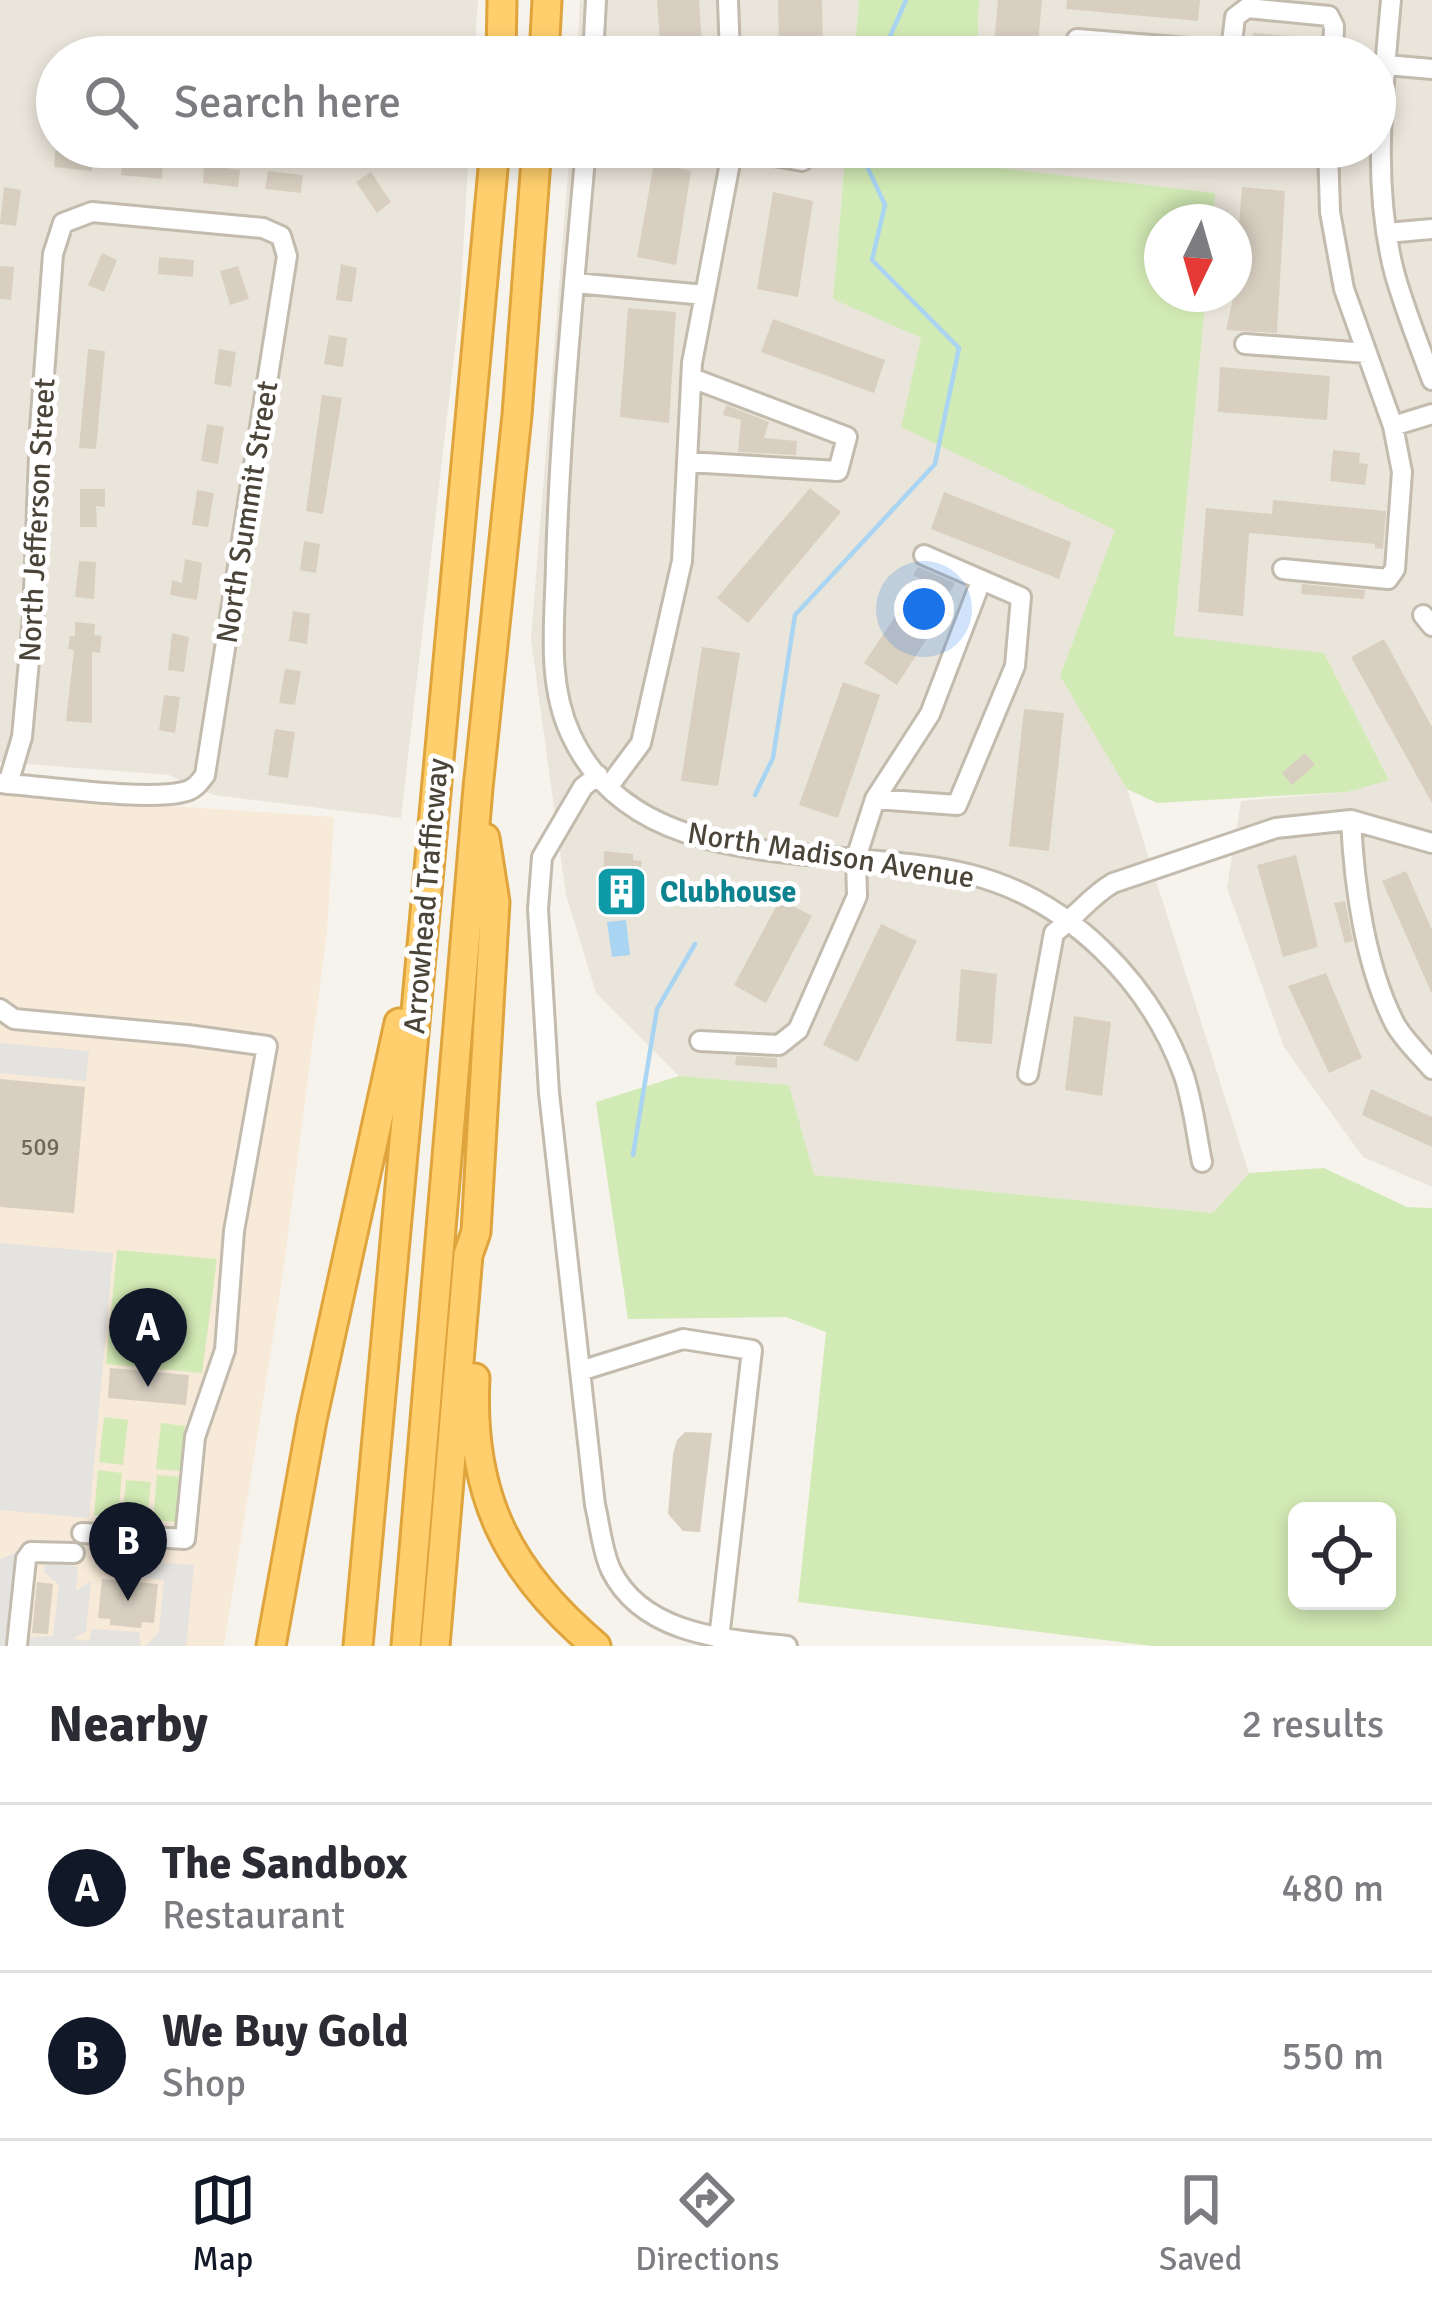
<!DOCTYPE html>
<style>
:root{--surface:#fff;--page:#f7f7f7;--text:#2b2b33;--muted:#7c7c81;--line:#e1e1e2;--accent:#111827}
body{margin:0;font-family:Signika,sans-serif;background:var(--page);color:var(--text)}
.controls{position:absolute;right:36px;bottom:36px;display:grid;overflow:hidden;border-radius:18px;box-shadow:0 6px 18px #0003}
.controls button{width:108px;height:108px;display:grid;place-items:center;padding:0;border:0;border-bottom:3px solid var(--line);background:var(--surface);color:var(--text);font:60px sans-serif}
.compass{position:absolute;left:1144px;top:204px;width:108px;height:108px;border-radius:50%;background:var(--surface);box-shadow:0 6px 18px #0003;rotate:185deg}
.you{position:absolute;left:924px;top:609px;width:42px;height:42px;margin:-30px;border:9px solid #fff;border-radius:50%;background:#1a73e8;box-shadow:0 0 0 18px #1a73e833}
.badge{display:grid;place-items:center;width:78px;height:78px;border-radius:50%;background:var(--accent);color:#fff;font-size:39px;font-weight:700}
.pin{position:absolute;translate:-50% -99px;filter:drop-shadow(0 3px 6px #0008)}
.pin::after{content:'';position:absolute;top:63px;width:42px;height:36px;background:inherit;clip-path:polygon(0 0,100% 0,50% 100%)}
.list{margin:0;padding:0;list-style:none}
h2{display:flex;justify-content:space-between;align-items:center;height:156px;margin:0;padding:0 48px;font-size:51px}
h2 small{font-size:39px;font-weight:400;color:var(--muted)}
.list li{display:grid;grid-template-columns:78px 1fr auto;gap:36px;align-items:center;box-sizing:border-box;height:168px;padding:0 48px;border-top:3px solid var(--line)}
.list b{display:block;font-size:45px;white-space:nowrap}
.list p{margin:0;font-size:39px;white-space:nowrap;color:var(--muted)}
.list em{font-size:39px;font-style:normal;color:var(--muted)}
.icon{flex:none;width:66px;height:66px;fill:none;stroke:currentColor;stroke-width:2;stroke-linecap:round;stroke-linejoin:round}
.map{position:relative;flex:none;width:1432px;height:1646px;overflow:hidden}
.search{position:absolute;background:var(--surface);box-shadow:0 6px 18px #0003;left:36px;right:36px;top:36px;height:132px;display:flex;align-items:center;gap:30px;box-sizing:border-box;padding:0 42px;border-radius:66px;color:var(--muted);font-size:45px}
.sheet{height:492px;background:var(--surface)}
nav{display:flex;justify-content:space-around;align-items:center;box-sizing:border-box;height:168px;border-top:3px solid var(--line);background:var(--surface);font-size:33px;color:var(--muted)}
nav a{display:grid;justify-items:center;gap:6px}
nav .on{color:var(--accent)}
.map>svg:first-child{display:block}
</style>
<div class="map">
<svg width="1432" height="1646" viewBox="0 0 1432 1646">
<rect width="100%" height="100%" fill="#f6f3ec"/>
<path fill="#eae5da" d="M0 0H478L474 57H57V147H469L460 304 401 818 214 795 169 775 0 762Z
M580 0H859L854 57H577Z
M979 0H1432V1187L1363 1157 1284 1047 1227 888 1241 801 1347 792 1389 779 1324 654 1174 637 1206 294H1234V222H1213L1214 193 971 165 972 147H1375V57H977Z
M570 147H846L833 298 921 338 902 427 1116 530 1060 676 1097 730 1127 789 1249 1173 1213 1213 813 1175 789 1085 679 1076 596 993 566 895 531 640Z"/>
<path fill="#f7ead8" d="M0 794 334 817 327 931 281 1287 224 1646H0Z"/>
<path fill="#d2eab5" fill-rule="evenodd" d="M859 0H979L977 57H854Z
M846 147H972V165L1215 193 1213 222H1162V294H1206L1174 636 1324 653 1389 780 1347 792 1157 803 1127 789 1060 676 1115 530 901 427 921 338 833 299Z
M679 1076 789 1085 814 1175 1213 1213 1249 1173 1324 1168 1407 1207 1432 1208V1646H1152L798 1602 826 1332 786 1317 628 1319 596 1102ZM1297 1511H1387V1601H1297Z
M117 1250 217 1259 202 1373 106 1364Z
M104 1417 128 1420 123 1465 99 1462Z
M161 1423 185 1426 181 1471 156 1469Z
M98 1470 122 1473 118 1518 94 1515Z
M157 1475 181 1477 177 1522 153 1520Z
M126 1480 151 1482 146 1527 122 1525Z"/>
<path fill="#e5e3e0" d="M0 1043 89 1051 86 1081 0 1073Z
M0 1243 113 1253 89 1518 0 1510Z
M21 1551 24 1637 53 1636 59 1585 44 1572 45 1560 78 1567 76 1591 91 1581 86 1631 73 1639 89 1641 92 1629 139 1632 141 1646H0V1559Z
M113 1559 194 1565 186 1646H146L159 1632 164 1580 111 1574Z"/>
<path fill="#a9d4f2" d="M626 920 630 955 612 957 607 922Z"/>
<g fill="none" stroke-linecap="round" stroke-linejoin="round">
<path stroke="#a9d4f2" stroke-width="4.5" d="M881 57 906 0
M755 795 773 758 795 615 935 464 959 348 872 260 885 205 858 147
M633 1155 657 1009 695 944"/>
</g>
<path fill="#d8cfc1" d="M657 0H699L703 57H661Z
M778 0H822L823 57H779Z
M998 0H1042L1037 57H993Z
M1067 0H1200L1198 21 1066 9Z
M1253 33 1317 38 1316 54 1300 44 1253 40Z
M124 148 150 151 149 160 163 161 162 179 121 175Z
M55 150 93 155 92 171 54 167Z
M654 163 691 171 676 265 637 257Z
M204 165 240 170 238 187 203 183Z
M268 171 303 175 301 193 265 189Z
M371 172 391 202 377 213 356 182Z
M4 187 21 190 16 226 0 224Z
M1242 187 1285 191 1277 333 1226 330 1234 294Z
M773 192 813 201 798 297 757 289Z
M102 253 117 260 104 292 88 285Z
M159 257 194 260 193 277 158 274Z
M341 264 357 268 352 302 336 300Z
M0 266 14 267 11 300 0 299Z
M238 266 249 299 230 305 220 271Z
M628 308 676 312 669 423 620 417Z
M773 319 885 360 874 393 761 352Z
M329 335 347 338 343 367 324 364Z
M88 349 105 351 96 449 79 448Z
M219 349 236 352 231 387 214 384Z
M1220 367 1330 376 1327 420 1218 412Z
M322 395 342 398 323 514 306 511Z
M726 405 769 422 764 438 797 441 796 455 738 452 741 420 723 415Z
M207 424 224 427 218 464 201 461Z
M1333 450 1360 453 1359 463 1368 464 1365 485 1330 481Z
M810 488 841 512 748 623 717 598Z
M80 489H105V507L96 506 97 527H80Z
M197 490 214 493 208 527 192 525Z
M944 492 1071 542 1059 579 931 529Z
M1273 500 1386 511 1383 549 1375 548V544L1249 533 1243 616 1198 612 1206 508 1272 514Z
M304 541 320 544 316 573 300 570Z
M185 559 202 563 197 600 170 595 172 580 182 583Z
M79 561 96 562 94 599 75 597Z
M918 567 955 583 946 600 950 603 897 685 864 663 920 579 913 575Z
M1302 584 1365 590 1364 599 1301 594Z
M293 611 310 614 307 644 289 641Z
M75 622 95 624 94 635 102 636 100 653 92 652V723L66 721 74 650 68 649 70 636H75Z
M172 633 189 637 184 672 168 670Z
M1384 639 1432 727V803L1351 657Z
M702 647 740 653 718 786 681 781Z
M285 669 301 671 295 705 279 703Z
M843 682 880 695 838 818 799 805Z
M164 695 180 697 175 733 159 730Z
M1024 709 1064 713 1049 851 1009 846Z
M275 729 295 732 288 778 268 775Z
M1305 753 1315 765 1292 785 1282 773Z
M604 851 633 854V860L642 861 636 907 630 908V912H603Z
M1296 855 1318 947 1283 957 1257 865Z
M1406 871 1432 930V994L1382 881Z
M780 899 812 916 766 1003 734 985Z
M1345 901 1353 941 1345 943 1334 903Z
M881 924 917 941 858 1062 823 1045Z
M961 969 997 974 992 1044 956 1041Z
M1326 973 1362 1058 1329 1073 1288 986Z
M1074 1016 1111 1022 1102 1096 1065 1090Z
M736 1056 777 1058V1068L735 1065Z
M0 1079 85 1087 74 1213 0 1207Z
M1371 1089 1432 1117V1147L1362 1115Z
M110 1368 189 1375 186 1405 108 1398Z
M685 1432 712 1433 700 1532 683 1531 668 1514 673 1454 677 1440Z
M102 1579 158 1584 154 1623 142 1622 141 1628 110 1625V1619L98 1618Z
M37 1582 53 1584 48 1634 32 1633Z"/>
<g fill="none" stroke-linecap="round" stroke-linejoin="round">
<defs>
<path id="minor" d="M728 0 730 57
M1391 0C1383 91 1371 185 1395 275 1405 310 1419 345 1432 380
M1231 51 1235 17 1247 8 1329 16 1334 26 1333 57
M593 57 596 0
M1076 57 1077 39 1299 57
M1375 64 1432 69
M586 147C574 286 560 425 556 564 555 620 546 682 571 735 640 883 841 841 972 875 1069 900 1149 981 1183 1073 1193 1101 1196 1133 1202 1162
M725 147 802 161
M1387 233 1432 229
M575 283 705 295
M1245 344 1367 353
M1393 426 1432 414
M687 462 838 471 847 437 692 378
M1283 569 1388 579 1395 569 1402 472 1393 426 1344 289 1330 212 1328 147
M1423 615 1432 626
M598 775 583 787 542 857 538 909 549 1093 595 1505C600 1525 602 1551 611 1570 643 1635 725 1639 787 1646
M0 783 8 784C51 787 146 801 183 792 194 790 199 783 205 775L287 256 281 236 263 228 92 212 63 223 53 254 40 429 33 617 22 737 8 784
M609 786 641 743 682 561 692 363 733 147
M875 799 957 805 1015 666 1021 597 924 555
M1351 820C1354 885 1365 966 1395 1024 1404 1040 1420 1055 1432 1069
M0 1009 14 1019 188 1035 267 1046 234 1231 225 1350 195 1437 185 1539 82 1533
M700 1041 779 1045 798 1030 857 896 856 858 875 799 930 714 981 581
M1028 1074 1054 933C1076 917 1089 897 1113 883L1276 828 1351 820 1432 843
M580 1371 683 1339 752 1350 719 1639
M17 1645 26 1559 31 1552 74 1553"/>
<path id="highway" d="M501 57 502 0
M544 57 547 0
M475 1378C469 1494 507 1571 596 1646
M271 1646 312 1420 399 1023
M358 1646 495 147
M406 1646 478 788 517 415 537 147
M435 1646 468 1255 476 1232 495 902 485 838"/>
</defs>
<use href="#minor" stroke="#c2bbae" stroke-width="24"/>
<use href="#highway" stroke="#e0a43c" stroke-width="33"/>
<use href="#minor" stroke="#fff" stroke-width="18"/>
<use href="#highway" stroke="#ffcf6e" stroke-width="27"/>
</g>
<defs>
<symbol id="building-square" viewBox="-11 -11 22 22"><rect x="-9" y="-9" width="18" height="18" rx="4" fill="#0f9aa8" stroke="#fff"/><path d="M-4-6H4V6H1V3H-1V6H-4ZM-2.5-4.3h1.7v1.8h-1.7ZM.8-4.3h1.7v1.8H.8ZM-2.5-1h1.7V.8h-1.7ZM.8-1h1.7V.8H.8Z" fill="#fff"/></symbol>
</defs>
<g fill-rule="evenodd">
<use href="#building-square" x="592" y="862" width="59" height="59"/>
</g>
<g text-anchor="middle" stroke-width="10" stroke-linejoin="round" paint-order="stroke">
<g font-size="24" fill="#6e675b">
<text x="40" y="1155">509</text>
</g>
<g font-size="30" fill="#4b4439" stroke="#fff">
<text transform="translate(247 512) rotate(-81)" y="10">North Summit Street</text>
<text transform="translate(37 520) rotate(-87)" y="10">North Jefferson Street</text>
<text transform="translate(831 855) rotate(9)" y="10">North Madison Avenue</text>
<text transform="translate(426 896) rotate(-85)" y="10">Arrowhead Trafficway</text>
</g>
<g font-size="30" font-weight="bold" fill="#0d838f" stroke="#fff" text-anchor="start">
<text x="660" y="902">Clubhouse</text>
</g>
</g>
</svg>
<div class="controls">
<button><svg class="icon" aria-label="locate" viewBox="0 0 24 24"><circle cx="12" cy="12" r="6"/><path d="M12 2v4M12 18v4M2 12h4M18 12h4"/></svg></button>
</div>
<svg class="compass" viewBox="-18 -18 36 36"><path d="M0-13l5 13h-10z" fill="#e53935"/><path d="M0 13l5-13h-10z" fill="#7c7c81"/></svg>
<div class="you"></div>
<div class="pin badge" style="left:148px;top:1387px">A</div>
<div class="pin badge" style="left:128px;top:1601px">B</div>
<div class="search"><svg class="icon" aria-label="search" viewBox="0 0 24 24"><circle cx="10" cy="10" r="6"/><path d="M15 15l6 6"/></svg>Search here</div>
</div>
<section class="sheet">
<h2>Nearby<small>2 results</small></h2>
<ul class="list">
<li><span class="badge">A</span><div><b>The Sandbox</b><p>Restaurant</p></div><em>480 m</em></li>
<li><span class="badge">B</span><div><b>We Buy Gold</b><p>Shop</p></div><em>550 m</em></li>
</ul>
</section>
<nav>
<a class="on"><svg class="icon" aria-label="map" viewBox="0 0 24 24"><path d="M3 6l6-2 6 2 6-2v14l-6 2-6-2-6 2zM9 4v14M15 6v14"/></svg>Map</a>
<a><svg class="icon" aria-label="directions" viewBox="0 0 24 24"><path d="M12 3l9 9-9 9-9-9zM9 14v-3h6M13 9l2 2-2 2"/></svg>Directions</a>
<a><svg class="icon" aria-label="saved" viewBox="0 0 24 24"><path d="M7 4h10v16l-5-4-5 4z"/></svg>Saved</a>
</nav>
